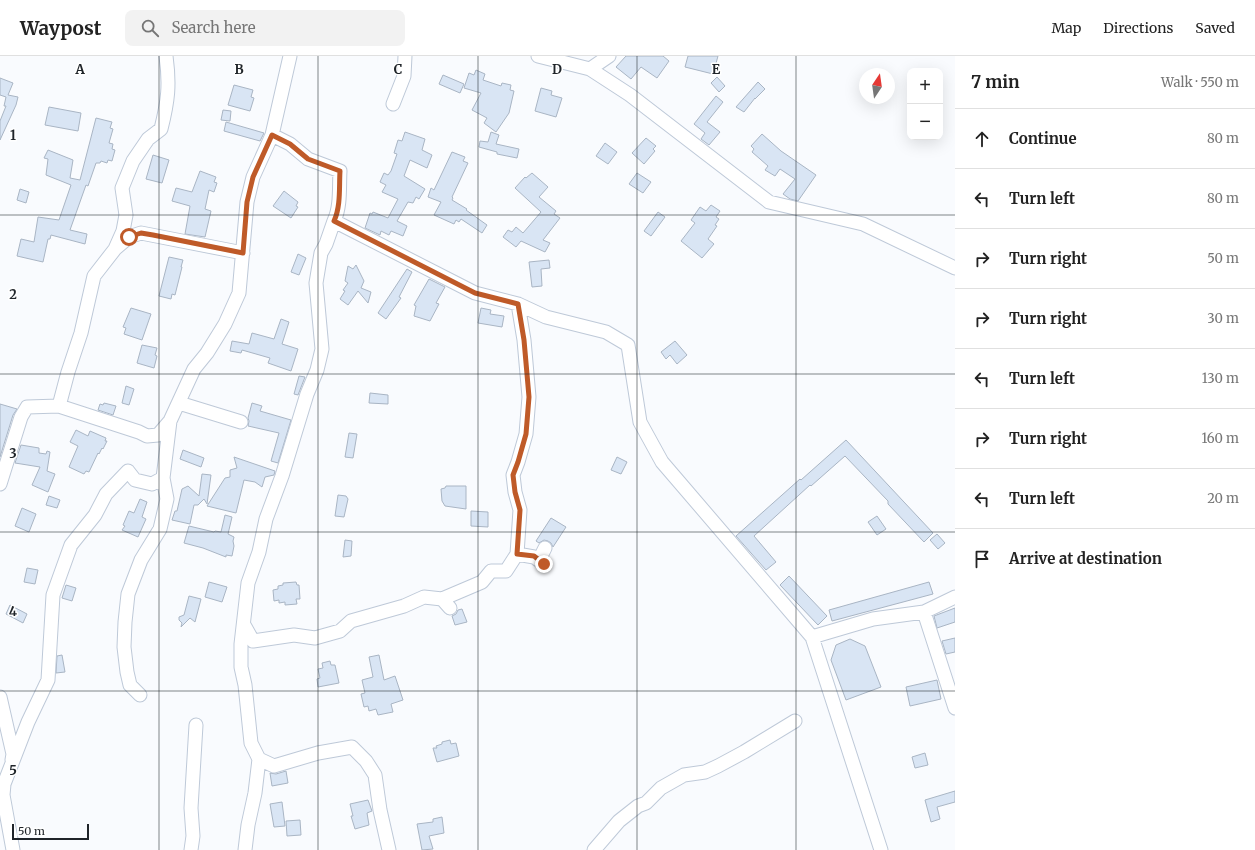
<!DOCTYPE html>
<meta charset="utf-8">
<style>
:root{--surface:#fff;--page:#f2f2f2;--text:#222;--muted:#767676;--line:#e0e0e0}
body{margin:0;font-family:Merriweather,serif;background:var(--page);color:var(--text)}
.controls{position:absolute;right:12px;top:12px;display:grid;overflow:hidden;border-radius:8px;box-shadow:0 4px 16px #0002}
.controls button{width:36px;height:36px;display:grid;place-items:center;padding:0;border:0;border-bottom:1px solid var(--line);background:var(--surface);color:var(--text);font:20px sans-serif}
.compass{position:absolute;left:859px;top:12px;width:36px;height:36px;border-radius:50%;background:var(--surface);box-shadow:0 4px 16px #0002;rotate:13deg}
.scale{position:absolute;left:12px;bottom:10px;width:77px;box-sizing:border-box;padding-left:4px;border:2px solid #1f2429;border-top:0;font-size:11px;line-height:14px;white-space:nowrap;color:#1f2429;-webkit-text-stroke:3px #fff;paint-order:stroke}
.stop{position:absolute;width:12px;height:12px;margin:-9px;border:3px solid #bf5a28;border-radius:50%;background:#fff}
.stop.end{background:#bf5a28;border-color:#fff;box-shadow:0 1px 4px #0008}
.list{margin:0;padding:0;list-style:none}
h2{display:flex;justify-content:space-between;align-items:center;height:52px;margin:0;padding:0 16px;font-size:17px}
h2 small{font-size:13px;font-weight:400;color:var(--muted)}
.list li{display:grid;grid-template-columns:26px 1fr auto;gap:12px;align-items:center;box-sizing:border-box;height:60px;padding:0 16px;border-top:1px solid var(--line)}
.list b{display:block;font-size:15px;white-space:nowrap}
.list em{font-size:13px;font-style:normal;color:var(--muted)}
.icon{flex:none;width:22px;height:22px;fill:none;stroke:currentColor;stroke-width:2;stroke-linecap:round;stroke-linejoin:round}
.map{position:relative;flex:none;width:955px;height:794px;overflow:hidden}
header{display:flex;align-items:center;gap:24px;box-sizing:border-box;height:56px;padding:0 20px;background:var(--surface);border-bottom:1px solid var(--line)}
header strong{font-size:19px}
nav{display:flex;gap:22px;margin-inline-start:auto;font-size:14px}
.search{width:280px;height:36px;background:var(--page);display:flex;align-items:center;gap:10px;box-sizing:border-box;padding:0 14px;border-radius:8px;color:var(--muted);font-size:15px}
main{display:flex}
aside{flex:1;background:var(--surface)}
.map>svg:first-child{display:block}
</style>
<header>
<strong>Waypost</strong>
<div class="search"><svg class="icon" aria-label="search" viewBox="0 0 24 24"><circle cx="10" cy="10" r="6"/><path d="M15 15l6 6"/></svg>Search here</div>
<nav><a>Map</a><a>Directions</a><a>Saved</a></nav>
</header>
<main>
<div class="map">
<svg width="955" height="794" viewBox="0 0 955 794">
<rect width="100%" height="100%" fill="#f9fbfe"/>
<path fill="#d9e5f4" stroke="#a9b5c4" d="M626 0H663L669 5 657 22 641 11 631 23 616 11Z
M688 0H718L713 18 685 11Z
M476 14 485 18 483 24 501 30 502 27 511 29 510 34 514 35 509 57 496 76 484 67 487 62 472 54 481 37 464 32 469 17 474 19Z
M443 19 464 28 460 37 439 28Z
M717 21 725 30 719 36 711 27Z
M0 22 13 27 8 39 18 41 16 49 0 84V65L6 50H4L6 41 0 39Z
M758 26 765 33 755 43V42L744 56 736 51Z
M234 29 253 34 251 41 254 42 250 55 228 49Z
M541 32 552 35 551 39 562 42 556 61 535 55Z
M716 40 723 46 707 66 720 76 709 89 701 83 705 77 694 68Z
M49 51 81 57 78 75 45 69Z
M223 54 231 55 230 65 221 64Z
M96 62 112 66 110 72 113 73 109 87 113 88 112 93 115 94 112 105 108 104 107 107 101 105 100 107H96L88 130 86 129 70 174 87 178 85 188 51 179 50 183H48L43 206 17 200 21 183 34 186 38 161 59 164 71 129 46 119 48 103 44 102 48 94 73 104 70 122 80 124Z
M226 66 264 77 260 85 224 75Z
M405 76 425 83 422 94 432 99 427 112 410 104 404 120 425 133 419 143 416 141 413 147 408 146 397 165 407 170 403 180 391 175 389 179 381 175 380 179 365 172 370 157 372 158 373 156 388 162 398 143 382 136 386 129 380 126 384 117 388 119 391 115 397 98 394 97 398 84 402 85Z
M491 76 499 79 496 88 519 93 517 102 497 98V96L479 91 480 85 488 86Z
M762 78 781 95 816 119 798 145 790 143 783 138 795 123 780 113 775 120 765 114 768 110 752 96 754 93 751 90Z
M646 82 656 90 653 93 655 95 644 108 632 97Z
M605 87 617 96 608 108 596 100Z
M452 96 465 101 463 105 468 107 452 141 453 142 452 144 467 153 466 154 487 169 482 177 461 163 459 166 456 164 454 168 434 159 441 146 428 141 431 132 434 134Z
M153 99 169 104 162 127 146 123Z
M200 115 216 121 214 126 217 127 214 136 209 134 205 153 211 155 205 181 185 178 190 150 172 145 176 132 192 136Z
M532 117 548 131 539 141 556 155 554 158 560 162 543 184 550 187 545 196 521 185 516 191 503 181 508 174 512 176 516 171 523 177 541 156 515 132 525 121 526 122Z
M637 117 651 126 643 137 629 128Z
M20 133 29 136 26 147 17 144Z
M284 135 298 146 296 150 298 151 291 162 273 150Z
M711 149 720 155 716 161 719 163 715 169 717 170 708 183 714 188 702 202 681 185 695 167 691 164 700 151 706 155Z
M658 156 665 161 651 180 644 175Z
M298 198 306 202 299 219 291 216Z
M169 201 183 204 181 211H182L175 239 172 238 171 243 159 240Z
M549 204 550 212 541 213 542 230 532 231 529 206Z
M356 209 364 225 361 232 371 236 368 247 358 235 348 249 340 243 345 235 343 234 348 227 345 225 348 210 353 213Z
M407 213 412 216 399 241 401 242 386 263 378 257Z
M429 223 445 231 436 247 439 248 430 265 414 260 416 250 414 249Z
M131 252 151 258 142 284 124 278 126 272 123 271Z
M481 252 491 254 490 258 504 260 502 271 478 267Z
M281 263 289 266 282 288 298 293 291 315 268 307 270 302 242 294 241 297 230 295 232 285 249 288 252 277 274 283Z
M675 285 687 299 677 308 670 299 666 303 661 296Z
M142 289 157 292 155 299 157 300 154 312 137 307Z
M299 320 305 321 298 339 294 338Z
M126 330 134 333 129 349 122 347Z
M370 337 388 339V348L369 347Z
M104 347 116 350 113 359 98 354 100 348 103 349Z
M252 347 262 350 260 355 291 364 278 407 271 405 279 377 248 370 249 365 248 362Z
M0 348 17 353 13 359 0 401Z
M76 374 88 380 90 375 106 382 105 385H107L103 393 102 392 99 398 98 397 89 416 86 415 84 418 69 411 78 390 70 386Z
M349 377 357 378 353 402 345 401Z
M846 384 933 477 924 486 888 448V445L845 400 811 430 810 429 754 480 776 506 766 514 736 480 800 423 801 424Z
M21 389 39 392V397L46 398 47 395 50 396 47 415 55 418 48 436 32 429 40 411 15 407Z
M183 394 204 402 201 411 180 403Z
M234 401 275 415 274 419 265 421 262 431 255 426 244 424 236 457 207 450 225 422 230 421V414L237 412Z
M617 401 627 406 621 418 611 414Z
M202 418 211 419 207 448 204 443 198 449H194L190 468 172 464 175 455H177L182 433 188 430 199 440Z
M446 430H466V453L445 450 442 445 441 433 445 432Z
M338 439 346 440 348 443 344 461 335 460Z
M49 440 60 444 57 452 46 449Z
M140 443 147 446 142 461 146 463 138 481 122 474 125 470 123 469 129 455 134 457Z
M22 452 36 458 29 476 15 470Z
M471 455 488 456V471L471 470Z
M225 459 232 461 228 478 234 481 233 485 234 490 232 500 226 499V501L203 492 184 487 189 470 214 476 215 475 221 476Z
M877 460 886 473 877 479 868 466Z
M551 462 566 471 553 491 551 487 548 485 544 484 539 487 536 485Z
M937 478 945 487 938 493 930 484Z
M345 484 352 485 351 500 343 501Z
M27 512 38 514 35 528 24 526Z
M789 520 827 560 818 569 780 529Z
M209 526 227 531 222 546 205 541Z
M296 526 297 529H299L300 543H296L297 548 285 549V546L279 547V544L274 545 273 534 278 533V530L283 529V527Z
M929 526 933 538 832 565 829 554Z
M66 529 76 532 72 545 62 542Z
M189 540 201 543 195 566 190 562 181 571 182 567 179 564V561L184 559Z
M10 549 27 558 23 567 6 558Z
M955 552V566L937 572 934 560Z
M462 553 467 566 455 569 452 560 456 558 458 554Z
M955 582V596L946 598 942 585Z
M850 583 865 590 881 631 846 644 831 604 836 589Z
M62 599 65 616 56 617 57 600Z
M379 599 384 624 395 620 403 644 391 648 393 656 378 659 376 653 369 655 368 650 364 651 361 638 365 637 362 624 373 621 369 601Z
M330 605 331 609H335L339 627 318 631 317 623 320 622 318 613 323 612 322 607Z
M937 624 941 643 910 650 906 631Z
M450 684 451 688 456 687 459 700 437 706 433 692H437L436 690 442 688V686Z
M925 697 928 709 915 712 912 701Z
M286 715 288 727 272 730 270 717 276 718Z
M955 735V746L937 751 940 763 931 766 925 744Z
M368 744 372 755 367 757 369 769 355 773 351 760H353L350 748Z
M282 746 285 770 274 771 270 748Z
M442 761 444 777 429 780 433 793 422 794 417 768 433 766V763Z
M300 764 301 779 287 780 286 765Z"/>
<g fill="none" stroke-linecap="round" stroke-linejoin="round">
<defs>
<path id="minor" d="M290 0 272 79 290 88 308 103 340 115C339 131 341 150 334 165L475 237 518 248 546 261 606 276 628 289 640 366 662 406 812 581 873 563 924 556
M538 0 590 13 630 39 769 146 863 168 955 212
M590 13 609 0
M393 48 404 20 405 0
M116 192 129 181 141 177 243 197
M179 347 241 366
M59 350 68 316 81 277 94 220 115 193 123 175 126 159 122 132 133 105 148 83 161 73C168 45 170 29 166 0
M0 428 21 361 27 351 59 350 139 376 147 380 158 379 170 365
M517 498 534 501 544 508
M539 504 545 492
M955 541 924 556 955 652
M442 543 482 526 491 515H506L517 498 520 454 515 436 513 419 518 406 526 378 529 341 524 284 518 248
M244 569 253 585 294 579 315 582 340 575 351 565 404 550 424 541 442 543 450 552
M812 581 881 794
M140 639 130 629 127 616 124 591 125 566 128 538 141 504 160 473 167 443 163 422
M0 641 13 698 12 704
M259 703 274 710 318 697 352 691 366 705 375 719 380 754 389 794
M13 794 3 739 4 728 28 666 48 624 53 539 71 489 95 459 106 438 128 415 135 424 152 428 163 422 170 365 194 313 207 297 225 268 239 237 247 146 253 121 272 79
M191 794 193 780 191 752 196 669
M245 794 248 769 255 737 259 703 251 687 245 629 241 611V588L248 527 259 496 266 463 282 420 307 338 317 314 322 293 316 227 321 197 326 188 334 165
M594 794 619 765 638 750 646 747 661 732 684 719 705 716 718 710 744 696 795 665"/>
</defs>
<use href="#minor" stroke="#bec9d8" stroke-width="15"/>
<use href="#minor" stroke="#fff" stroke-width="13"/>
</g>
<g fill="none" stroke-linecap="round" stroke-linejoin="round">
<path stroke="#bf5a28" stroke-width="5" d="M129 181 141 177 153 179 243 197 247 146 253 121 272 79 290 88 308 103 340 115C339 131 341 150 334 165L475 237 518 248 524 284 529 341 526 378 518 406 513 419 515 436 520 454 517 498 534 500 544 508"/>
</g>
<path fill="none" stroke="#1f2429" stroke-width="1" stroke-opacity="0.55" d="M159 0V794M318 0V794M478 0V794M637 0V794M796 0V794M0 159H955M0 318H955M0 476H955M0 635H955"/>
<g font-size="13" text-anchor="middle" font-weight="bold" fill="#1f2429" stroke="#fff" stroke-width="3" stroke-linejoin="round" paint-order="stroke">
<text x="80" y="18">A</text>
<text x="239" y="18">B</text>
<text x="398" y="18">C</text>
<text x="557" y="18">D</text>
<text x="716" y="18">E</text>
<text x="13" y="84">1</text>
<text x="13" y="243">2</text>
<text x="13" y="402">3</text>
<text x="13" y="560">4</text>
<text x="13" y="719">5</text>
</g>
</svg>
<div class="controls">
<button>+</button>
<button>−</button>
</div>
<svg class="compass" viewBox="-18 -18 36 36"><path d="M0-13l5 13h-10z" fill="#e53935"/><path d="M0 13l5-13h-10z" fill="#767676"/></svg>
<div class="scale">50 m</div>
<div class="stop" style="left:129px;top:181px"></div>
<div class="stop end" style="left:544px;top:508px"></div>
</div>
<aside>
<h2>7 min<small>Walk · 550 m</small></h2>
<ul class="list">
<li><svg class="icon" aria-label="ahead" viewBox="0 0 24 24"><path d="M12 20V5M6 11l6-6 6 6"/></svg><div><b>Continue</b></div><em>80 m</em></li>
<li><svg class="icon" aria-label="left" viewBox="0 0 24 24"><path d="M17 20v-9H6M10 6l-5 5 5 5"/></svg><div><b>Turn left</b></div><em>80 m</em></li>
<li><svg class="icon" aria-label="right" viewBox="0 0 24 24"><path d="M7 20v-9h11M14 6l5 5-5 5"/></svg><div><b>Turn right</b></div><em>50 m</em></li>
<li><svg class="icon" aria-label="right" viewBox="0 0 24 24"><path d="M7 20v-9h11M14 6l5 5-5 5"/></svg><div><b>Turn right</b></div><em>30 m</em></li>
<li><svg class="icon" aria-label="left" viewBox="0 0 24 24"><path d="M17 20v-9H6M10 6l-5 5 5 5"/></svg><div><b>Turn left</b></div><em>130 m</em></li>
<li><svg class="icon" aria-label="right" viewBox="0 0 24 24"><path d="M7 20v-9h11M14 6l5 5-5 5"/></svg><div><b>Turn right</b></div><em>160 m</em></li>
<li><svg class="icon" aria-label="left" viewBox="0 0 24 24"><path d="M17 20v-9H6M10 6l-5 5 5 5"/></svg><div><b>Turn left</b></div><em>20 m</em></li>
<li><svg class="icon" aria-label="arrive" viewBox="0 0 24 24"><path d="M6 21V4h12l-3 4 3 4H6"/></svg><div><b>Arrive at destination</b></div></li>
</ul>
</aside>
</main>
